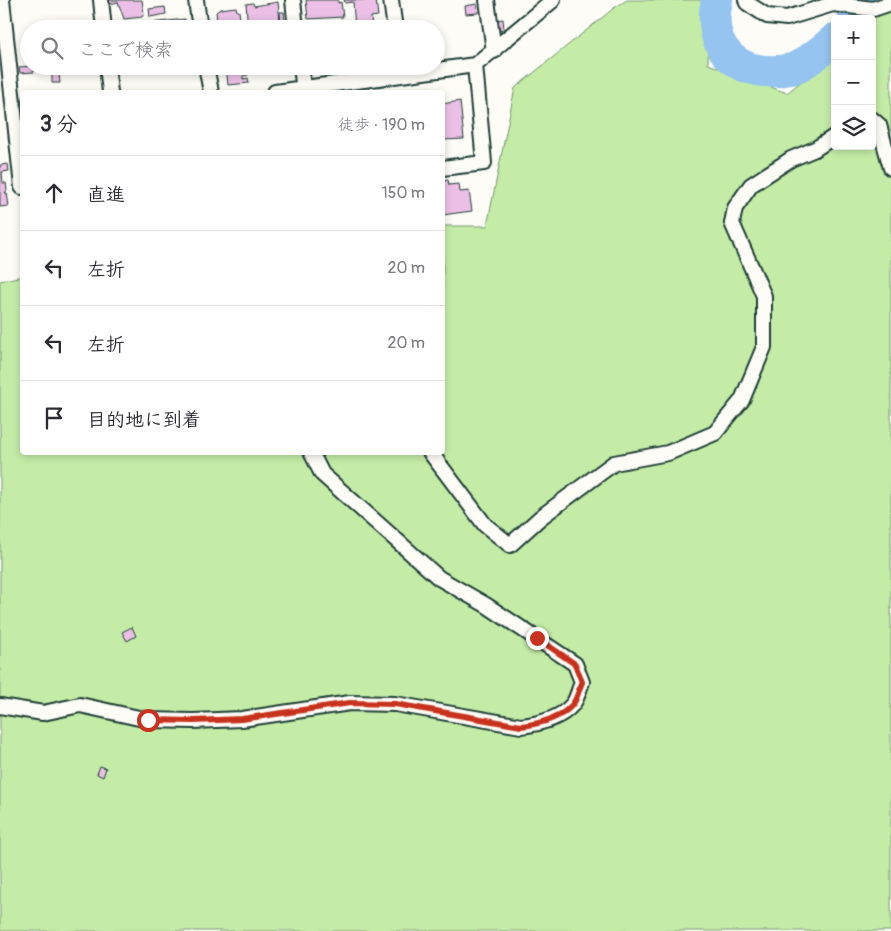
<!DOCTYPE html>
<html lang="ja">
<meta charset="utf-8">
<style>
:root{--surface:#fff;--page:#f7f7f7;--text:#2b2b33;--muted:#7c7c81;--line:#e1e1e2}
body{margin:0;font-family:Pangolin,"Klee One",sans-serif;background:var(--page);color:var(--text)}
.controls{position:absolute;right:15px;top:15px;display:grid;overflow:hidden;border-radius:5px;box-shadow:0 2px 8px #0003}
.controls button{width:45px;height:45px;display:grid;place-items:center;padding:0;border:0;border-bottom:1px solid var(--line);background:var(--surface);color:var(--text);font:25px sans-serif}
.stop{position:absolute;width:15px;height:15px;margin:-11px;border:4px solid #c8321e;border-radius:50%;background:#fff}
.stop.end{background:#c8321e;border-color:#fff;box-shadow:0 1px 5px #0008}
.list{margin:0;padding:0;list-style:none}
h2{display:flex;justify-content:space-between;align-items:center;height:65px;margin:0;padding:0 20px;font-size:21px}
h2 small{font-size:16px;font-weight:400;color:var(--muted)}
.list li{display:grid;grid-template-columns:32px 1fr auto;gap:15px;align-items:center;box-sizing:border-box;height:75px;padding:0 20px;border-top:1px solid var(--line)}
.list b{display:block;font-size:19px;white-space:nowrap}
.list em{font-size:16px;font-style:normal;color:var(--muted)}
.icon{flex:none;width:28px;height:28px;fill:none;stroke:currentColor;stroke-width:2;stroke-linecap:round;stroke-linejoin:round}
.map{position:relative;flex:none;width:891px;height:931px;overflow:hidden}
.search{position:absolute;background:var(--surface);box-shadow:0 2px 8px #0003;left:20px;top:20px;width:425px;height:55px;display:flex;align-items:center;gap:12px;box-sizing:border-box;padding:0 18px;border-radius:28px;color:var(--muted);font-size:19px}
.panel{position:absolute;background:var(--surface);box-shadow:0 2px 8px #0003;left:20px;top:90px;width:425px;height:365px;border-radius:5px}
.map>svg:first-child{display:block}
</style>
<div class="map">
<svg width="891" height="931" viewBox="0 0 891 931">
<rect width="100%" height="100%" fill="#fdfcf7"/>
<filter id="ink" filterUnits="userSpaceOnUse"><feTurbulence type="fractalNoise" baseFrequency=".02" numOctaves="2"/><feDisplacementMap in="SourceGraphic" scale="10" xChannelSelector="R" yChannelSelector="G"/><feConvolveMatrix kernelMatrix="1 2 1 2 8 2 1 2 1" color-interpolation-filters="sRGB"/></filter>
<g filter="url(#ink)">
<path fill="#c4eca7" stroke="#72946e" d="M627 0H709L708 64 787 93 835 54V146H872V24L880 0H891V931H0V281L22 276V452H442L443 226H487L515 88 614 8Z"/>
<g fill="none" stroke-linecap="round" stroke-linejoin="round">
<path stroke="#94c4ef" stroke-width="32" d="M717 0C705 51 742 80 791 69 802 67 826 47 835 39
M854 19 862 0"/>
</g>
<path fill="#ecc0e6" stroke="#1f3d34" d="M109 0H142L144 14 142 17 124 19 118 2 110 4Z
M306 0H338V3L341 2 343 17 308 19Z
M344 0H376L378 16 371 17 372 27 355 29 353 2 345 3Z
M278 2 280 21 278 22 279 26 248 29 246 4 253 3 254 6Z
M477 4 478 13 466 14 465 6Z
M165 7 166 14 150 17 149 9Z
M236 7 237 11H239L241 29H218L216 12 220 9Z
M280 12H284L285 26H281Z
M185 19 186 29H152L151 23Z
M503 19 504 29 496 30 495 20Z
M334 22H343L344 29H315L314 25Z
M34 66V72L20 73 19 67Z
M226 66H247L248 75 243 76V79L248 78 249 83 228 85Z
M52 74H59L60 83H52Z
M430 88V92H410V90Z
M460 101 464 139 444 140 442 104Z
M8 164 9 171 2 172 3 183H6L7 190 5 193H7L9 206 0 207V165Z
M448 180 449 185 459 184 460 192 469 191 472 211 442 215V181Z
M132 627 136 636 127 641 122 632Z
M100 766 106 768 103 777 97 774Z"/>
<g fill="none" stroke-linecap="round" stroke-linejoin="round">
<defs>
<path id="street" d="M2 0 22 187
M101 0 104 29
M196 0 200 29
M293 0 296 29
M391 0 395 29
M487 0 494 51
M746 0 747 3 767 16 787 18 833 4 873 9 891 3
M107 66 110 92
M206 66 211 92
M301 66 304 92
M275 92 475 65 553 0
M872 119 879 125 891 168
M442 168 484 163 475 65
M430 452 485 525 510 545 541 517 614 463 668 453 715 433 742 400 764 347V296L732 223 735 208 751 185 791 159 815 149 835 136
M0 706 43 713 80 705 148 720 193 721 242 719 350 703 395 704 521 726C538 724 560 719 572 705 577 700 579 689 582 682L575 664 486 605 439 578 322 474 311 452"/>
</defs>
<use href="#street" stroke="#1f3d34" stroke-width="18"/>
<use href="#street" stroke="#fdfcf7" stroke-width="14"/>
</g>
</g>
<g fill="none" stroke-linecap="round" stroke-linejoin="round" filter="url(#ink)">
<path stroke="#c8321e" stroke-width="6" d="M148 720 193 721 242 719 350 703 395 704 521 726C538 724 560 719 572 705 577 700 579 689 582 682L575 664 537 638"/>
</g>
</svg>
<div class="controls">
<button>+</button>
<button>−</button>
<button><svg class="icon" aria-label="layers" viewBox="0 0 24 24"><path d="M12 4l9 5-9 5-9-5zM3 14l9 5 9-5"/></svg></button>
</div>
<div class="stop" style="left:148px;top:720px"></div>
<div class="stop end" style="left:537px;top:638px"></div>
<div class="search"><svg class="icon" aria-label="search" viewBox="0 0 24 24"><circle cx="10" cy="10" r="6"/><path d="M15 15l6 6"/></svg>ここで検索</div>
<section class="panel">
<h2>3 分<small>徒歩 · 190 m</small></h2>
<ul class="list">
<li><svg class="icon" aria-label="ahead" viewBox="0 0 24 24"><path d="M12 20V5M6 11l6-6 6 6"/></svg><div><b>直進</b></div><em>150 m</em></li>
<li><svg class="icon" aria-label="left" viewBox="0 0 24 24"><path d="M17 20v-9H6M10 6l-5 5 5 5"/></svg><div><b>左折</b></div><em>20 m</em></li>
<li><svg class="icon" aria-label="left" viewBox="0 0 24 24"><path d="M17 20v-9H6M10 6l-5 5 5 5"/></svg><div><b>左折</b></div><em>20 m</em></li>
<li><svg class="icon" aria-label="arrive" viewBox="0 0 24 24"><path d="M6 21V4h12l-3 4 3 4H6"/></svg><div><b>目的地に到着</b></div></li>
</ul>
</section>
</div>
